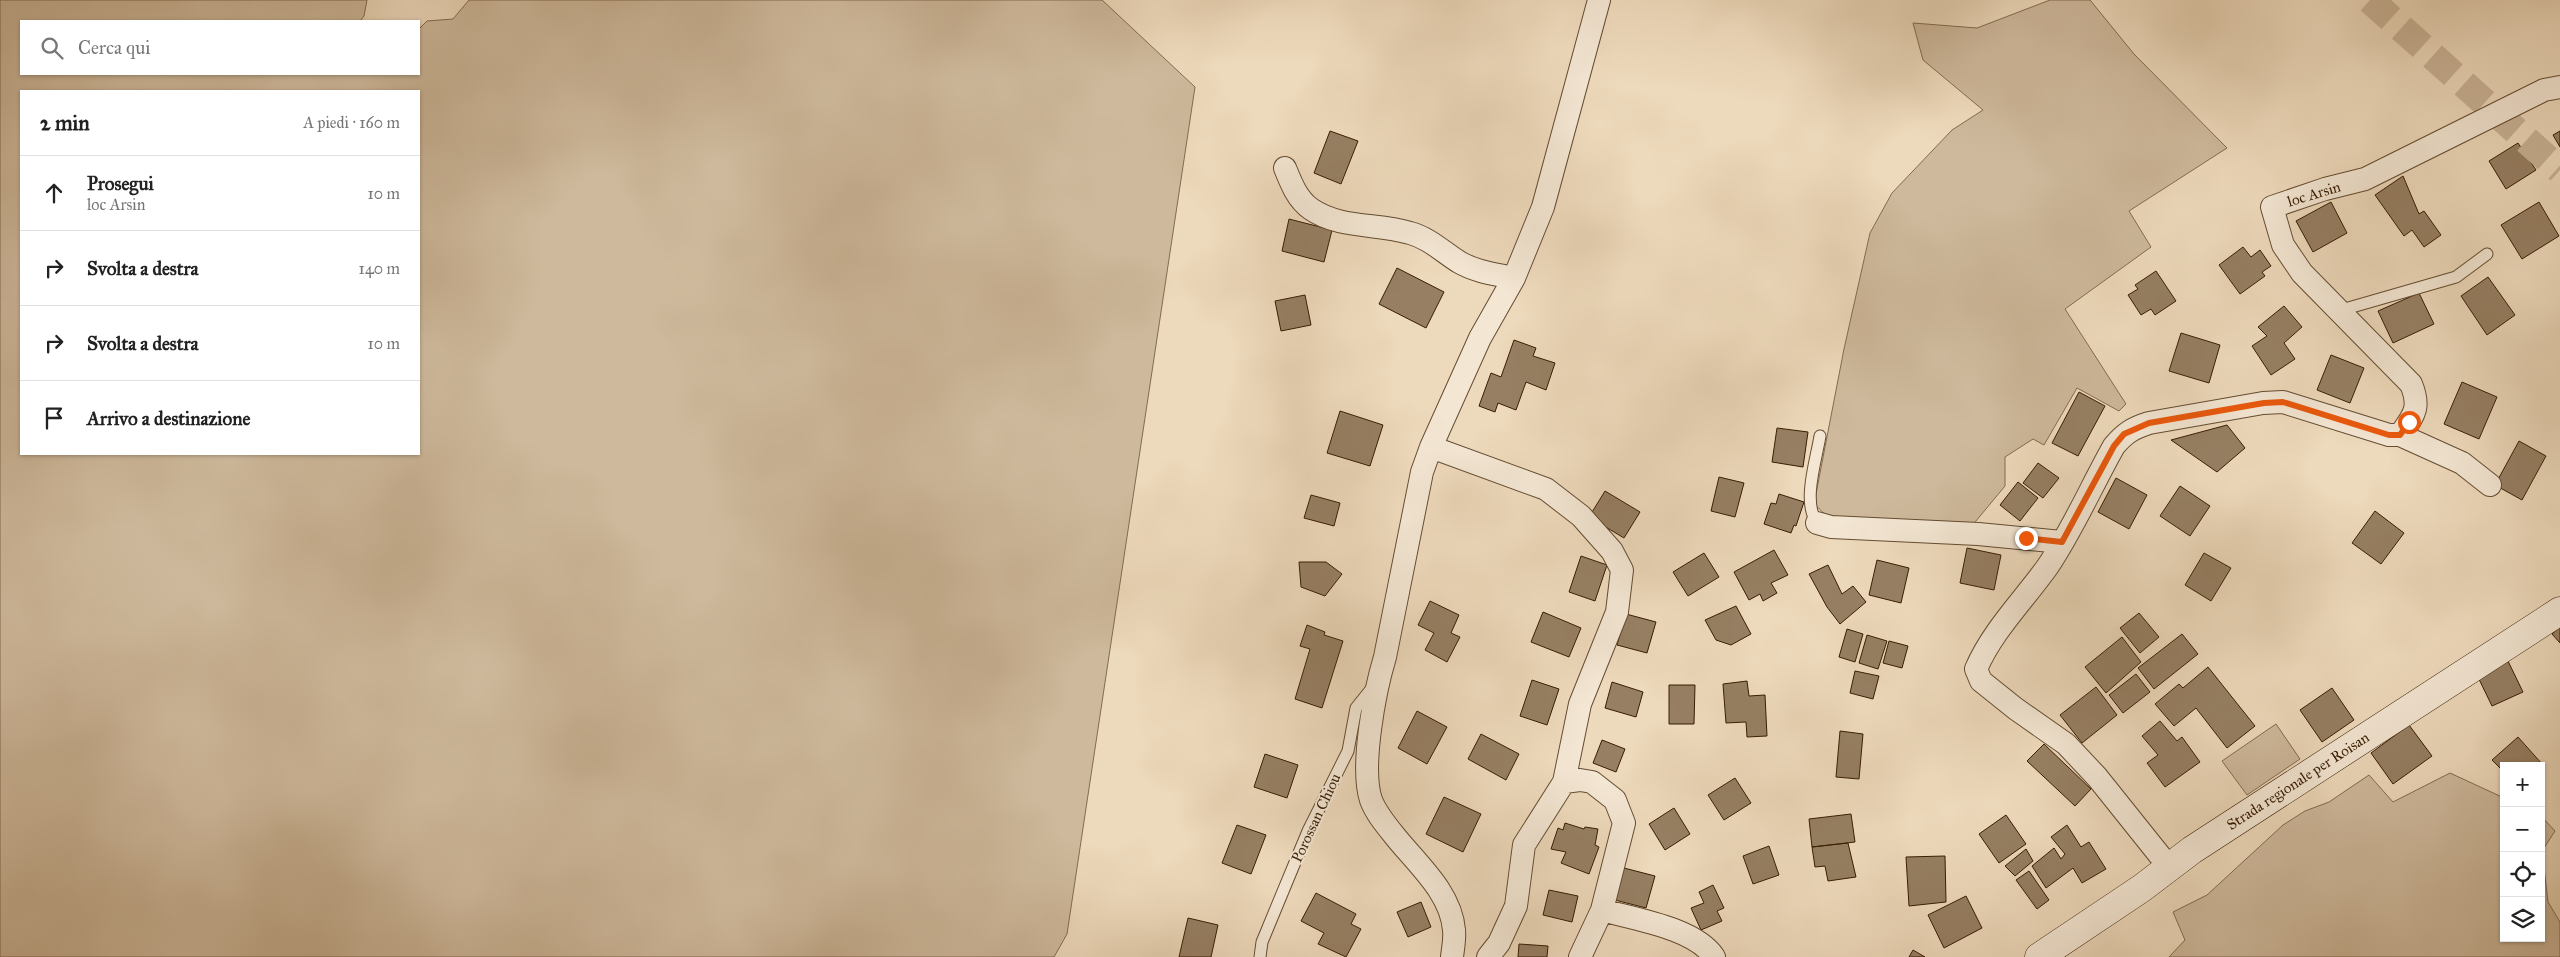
<!DOCTYPE html>
<html lang="it">
<meta charset="utf-8">
<style>
:root{--surface:#fff;--page:#f6f6f6;--text:#222;--muted:#767676;--line:#e0e0e0}
body{margin:0;font-family:"IM FELL Great Primer",serif;background:var(--page);color:var(--text)}
.controls{position:absolute;right:15px;bottom:15px;display:grid;overflow:hidden;border-radius:0px;box-shadow:0 1px 4px #0004}
.controls button{width:45px;height:45px;display:grid;place-items:center;padding:0;border:0;border-bottom:1px solid var(--line);background:var(--surface);color:var(--text);font:25px sans-serif}
.stop{position:absolute;width:15px;height:15px;margin:-11px;border:4px solid #ea580c;border-radius:50%;background:#fff}
.stop.end{background:#ea580c;border-color:#fff;box-shadow:0 1px 5px #0008}
.list{margin:0;padding:0;list-style:none}
h2{display:flex;justify-content:space-between;align-items:center;height:65px;margin:0;padding:0 20px;font-size:21px}
h2 small{font-size:16px;font-weight:400;color:var(--muted)}
.list li{display:grid;grid-template-columns:32px 1fr auto;gap:15px;align-items:center;box-sizing:border-box;height:75px;padding:0 20px;border-top:1px solid var(--line)}
.list b{display:block;font-size:19px;white-space:nowrap}
.list p{margin:0;font-size:16px;white-space:nowrap;color:var(--muted)}
.list em{font-size:16px;font-style:normal;color:var(--muted)}
.icon{flex:none;width:28px;height:28px;fill:none;stroke:currentColor;stroke-width:2;stroke-linecap:round;stroke-linejoin:round}
.map{position:relative;flex:none;width:2560px;height:957px;overflow:hidden}
.search{position:absolute;background:var(--surface);box-shadow:0 1px 4px #0004;left:20px;top:20px;width:400px;height:55px;display:flex;align-items:center;gap:12px;box-sizing:border-box;padding:0 18px;border-radius:0px;color:var(--muted);font-size:19px}
.panel{position:absolute;background:var(--surface);box-shadow:0 1px 4px #0004;left:20px;top:90px;width:400px;height:365px;border-radius:0px}
.map>svg:first-child{display:block}
</style>
<div class="map">
<svg width="2560" height="957" viewBox="0 0 2560 957">
<rect width="100%" height="100%" fill="#edd9bb"/>
<filter id="stains"><feTurbulence type="fractalNoise" baseFrequency=".004" numOctaves="4"/><feColorMatrix values="0 0 0 0 .2 0 0 0 0 .09 0 0 0 0 .02 0 0 0 .5 -.17"/></filter>
<radialGradient id="worn" r=".72"><stop offset=".6" stop-color="#630" stop-opacity="0"/><stop offset="1" stop-color="#630" stop-opacity=".3"/></radialGradient>
<path fill="#ceb99c" stroke="#836b50" fill-rule="evenodd" d="M0 0H367L364 16 360 21H21V74H419V29L427 21 453 19 469 0H1102L1195 87 1067 934 1054 957H0ZM419 91V454H21V91Z
M2050 0H2090L2134 54 2227 148 2129 211 2151 247 2065 309 2126 404 2119 411 2077 388 2044 445 2033 439 2005 457V486L1971 527 1830 519 1814 504 1844 349 1870 233 1892 193 1952 130 1983 110 1923 60 1913 23 1977 28Z
M2276 724 2300 759 2247 795 2222 761Z
M2450 773 2504 798V938H2541V816L2555 831 2542 851 2548 902 2560 922V957H2169L2185 940 2173 912 2207 895 2283 825 2305 811 2329 802 2369 775 2393 802Z"/>
<path fill="#967f63" stroke="#381d03" d="M1330 131 1358 141 1341 184 1314 173Z
M2560 131V147L2553 135Z
M2518 143 2536 170 2506 189 2489 161Z
M2403 176 2419 214 2424 211 2441 235 2424 247 2412 230 2404 236 2375 195Z
M2331 202 2347 233 2313 252 2296 221Z
M2539 202 2559 236 2522 259 2501 225Z
M1289 219 1332 230 1324 262 1282 251Z
M2243 247 2251 257 2260 250 2271 266 2262 272 2265 276 2240 294 2219 265Z
M1397 268 1444 292 1426 328 1379 304Z
M2156 271 2176 301 2155 315 2151 309 2141 315 2128 295 2138 289 2135 285Z
M2488 277 2515 315 2487 335 2461 296Z
M2419 293 2434 324 2393 343 2378 311Z
M1305 295 1311 325 1281 331 1275 301Z
M2284 306 2302 327 2284 343 2295 359 2271 375 2252 346 2267 336 2258 327Z
M2181 333 2220 345 2209 383 2169 371Z
M1514 340 1536 348 1533 356 1555 363 1546 390 1526 382 1516 410 1498 403 1495 412 1479 406 1491 373 1501 377Z
M2331 355 2364 368 2350 403 2317 390Z
M2462 382 2497 397 2479 439 2444 424Z
M2079 392 2105 406 2078 456 2052 443Z
M1340 411 1383 425 1370 466 1327 453Z
M2227 425 2245 448 2217 472 2171 440Z
M1777 428 1808 432 1803 467 1772 462Z
M2519 441 2546 456 2522 500 2495 485Z
M2038 463 2059 478 2043 498 2023 483Z
M1719 477 1744 483 1735 517 1711 511Z
M2116 478 2147 495 2129 529 2098 512Z
M2018 482 2038 498 2020 521 2000 505Z
M2180 486 2210 506 2190 536 2160 516Z
M1605 491 1640 512 1624 538 1589 517Z
M1779 494 1804 502 1796 526 1794 525 1791 533 1764 524 1771 503 1776 504Z
M1311 495 1340 503 1334 526 1304 518Z
M2375 511 2404 533 2381 564 2352 543Z
M1967 548 2001 555 1994 590 1960 583Z
M1774 550 1788 575 1771 583 1777 593 1763 601 1760 594 1749 600 1734 572Z
M1704 553 1719 577 1688 596 1673 572Z
M2204 553 2231 568 2211 601 2185 585Z
M1581 556 1607 565 1595 601 1569 592Z
M1877 560 1909 568 1901 603 1869 595Z
M1299 562H1326L1342 574 1325 596 1301 587Z
M1828 565 1842 594 1853 586 1866 602 1840 624 1827 607 1809 574Z
M1430 601 1459 615 1451 633 1460 637 1447 662 1425 650 1434 633 1418 625Z
M1736 606 1751 634 1731 645 1716 640 1705 620Z
M1543 612 1581 628 1569 657 1531 642Z
M2139 613 2159 637 2140 653 2120 628Z
M1626 614 1656 622 1647 653 1617 645Z
M1307 625 1325 632 1324 635 1343 641 1322 708 1295 699 1310 649 1300 646Z
M2560 627V643L2552 634Z
M1847 629 1863 634 1855 662 1839 657Z
M2182 634 2198 654 2154 689 2138 668Z
M1867 635 1887 641 1878 669 1859 663Z
M2122 637 2141 662 2106 693 2085 667Z
M1889 641 1908 646 1902 668 1883 663Z
M2507 659 2523 692 2492 706 2476 673Z
M2208 667 2255 726 2227 748 2196 708 2174 726 2155 704 2179 684 2183 688Z
M1855 671 1879 676 1873 699 1850 693Z
M2136 674 2150 692 2123 713 2109 695Z
M1532 680 1559 689 1547 725 1520 716Z
M1747 681 1749 696 1765 695 1767 736 1747 737 1746 722 1726 723 1723 684Z
M1612 682 1643 692 1636 717 1605 708Z
M1669 685H1695L1694 724H1669Z
M2096 687 2117 715 2082 743 2060 715Z
M2332 688 2354 720 2322 742 2300 710Z
M1417 711 1447 727 1427 764 1398 748Z
M2160 721 2177 741 2182 737 2200 762 2165 787 2147 763 2158 755 2142 736Z
M2409 725 2432 756 2393 784 2371 753Z
M1840 731 1863 734 1859 779 1836 777Z
M1481 734 1519 754 1506 780 1468 759Z
M2518 737 2543 765 2504 766V772L2492 760Z
M1602 740 1625 749 1616 772 1593 763Z
M2044 744 2091 789 2075 806 2027 761Z
M1265 754 1298 765 1287 798 1254 787Z
M1735 778 1751 803 1724 820 1708 795Z
M1444 797 1481 814 1463 852 1426 834Z
M1674 808 1690 834 1665 850 1649 824Z
M1851 814 1855 842 1812 847 1809 819Z
M2006 815 2026 844 1999 863 1979 834Z
M1565 823 1584 829 1585 827 1598 829 1595 845 1599 847 1589 874 1561 863 1566 852 1551 849 1558 828 1563 830Z
M1237 825 1266 835 1251 874 1222 863Z
M2067 825 2081 847 2089 842 2106 869 2082 883 2073 868 2046 888 2032 866 2054 848 2061 859 2065 854 2051 837Z
M1848 843 1856 877 1828 881 1825 866 1815 867 1812 847Z
M1769 846 1779 875 1753 884 1743 856Z
M2026 849 2033 861 2015 876 2005 866Z
M1945 856 1946 902 1909 906 1906 857Z
M1624 868 1655 876 1646 908 1615 900Z
M2029 871 2049 900 2037 909 2016 880Z
M1713 885 1724 908 1717 911 1722 921 1701 930 1691 908 1704 903 1699 892Z
M1549 890 1578 896 1572 922 1543 915Z
M1316 893 1356 914 1351 924 1361 929 1346 957 1318 944 1324 933 1301 921Z
M1966 896 1982 928 1944 948 1928 915Z
M1421 902 1431 927 1408 937 1397 912Z
M1188 918 1218 925 1211 957H1179Z
M1519 944 1548 946 1547 957H1518Z
M1913 950 1925 957H1909Z"/>
<g fill="none" stroke-linecap="round" stroke-linejoin="round">
<path stroke="#c9b396" stroke-width="28" stroke-dasharray="28 14" stroke-linecap="butt" d="M2370 0 2560 170"/>
<defs>
<path id="lane" d="M2338 311 2456 277 2487 254
M1817 523C1802 502 1816 461 1820 436
M1260 957 1262 942 1308 831 1348 751 1356 708 1372 688"/>
<path id="street" d="M1285 168C1291 183 1297 199 1311 209 1340 229 1378 223 1410 233 1429 238 1443 252 1459 262 1476 272 1495 274 1514 278
M2400 435C2414 415 2421 408 2411 384L2302 273 2283 245 2272 207 2325 189 2365 179 2544 90 2560 87
M1431 447 1546 489 1581 516 1612 551 1622 570 1617 612 1580 704 1564 782
M1817 523 1831 527 1978 534 2062 542
M2169 867 2097 777 2066 744 2016 709 1981 681 1976 669C1993 630 2023 601 2048 566 2073 529 2092 485 2114 446 2125 433 2133 428 2149 423L2263 403 2283 402 2389 435H2400L2462 463 2490 485
M1602 910C1634 919 1695 928 1714 957
M1452 957C1453 948 1455 939 1454 930 1451 892 1416 863 1394 835 1385 824 1376 813 1371 800 1360 767 1375 690 1385 657L1422 472 1431 447 1480 338 1514 278 1543 207 1599 0
M1488 957 1499 943 1516 906 1524 845 1564 782 1580 780 1592 782 1615 800 1624 823 1602 910 1580 957"/>
<path id="secondary" d="M2039 957 2142 888 2192 850 2560 611"/>
</defs>
<use href="#lane" stroke="#654c31" stroke-width="13"/>
<use href="#street" stroke="#654c31" stroke-width="24"/>
<use href="#secondary" stroke="#381d03" stroke-width="29"/>
<use href="#lane" stroke="#f3e6d3" stroke-width="11"/>
<use href="#street" stroke="#f3e6d3" stroke-width="22"/>
<use href="#secondary" stroke="#f3e6d3" stroke-width="28"/>
</g>
<g fill="none" stroke-linecap="round" stroke-linejoin="round">
<path stroke="#ea580c" stroke-width="6" d="M2026 538 2062 542 2114 446 2124 434 2149 423 2264 403 2283 402 2389 435H2400L2409 422"/>
</g>
<g text-anchor="middle" stroke-width="4" stroke-linejoin="round" paint-order="stroke">
<g font-size="15" fill="#381d03" stroke="#f3e6d3">
<text transform="translate(2314 194) rotate(-17)" y="5">loc Arsin</text>
<text transform="translate(2298 781) rotate(-33)" y="5">Strada regionale per Roisan</text>
<text transform="translate(1316 818) rotate(-65)" y="5">Porossan Chiou</text>
</g>
</g>
<rect width="100%" height="100%" filter="url(#stains)"/>
<rect width="100%" height="100%" fill="url(#worn)"/>
</svg>
<div class="controls">
<button>+</button>
<button>−</button>
<button><svg class="icon" aria-label="locate" viewBox="0 0 24 24"><circle cx="12" cy="12" r="6"/><path d="M12 2v4M12 18v4M2 12h4M18 12h4"/></svg></button>
<button><svg class="icon" aria-label="layers" viewBox="0 0 24 24"><path d="M12 4l9 5-9 5-9-5zM3 14l9 5 9-5"/></svg></button>
</div>
<div class="stop" style="left:2409px;top:422px"></div>
<div class="stop end" style="left:2026px;top:538px"></div>
<div class="search"><svg class="icon" aria-label="search" viewBox="0 0 24 24"><circle cx="10" cy="10" r="6"/><path d="M15 15l6 6"/></svg>Cerca qui</div>
<section class="panel">
<h2>2 min<small>A piedi · 160 m</small></h2>
<ul class="list">
<li><svg class="icon" aria-label="ahead" viewBox="0 0 24 24"><path d="M12 20V5M6 11l6-6 6 6"/></svg><div><b>Prosegui</b><p>loc Arsin</p></div><em>10 m</em></li>
<li><svg class="icon" aria-label="right" viewBox="0 0 24 24"><path d="M7 20v-9h11M14 6l5 5-5 5"/></svg><div><b>Svolta a destra</b></div><em>140 m</em></li>
<li><svg class="icon" aria-label="right" viewBox="0 0 24 24"><path d="M7 20v-9h11M14 6l5 5-5 5"/></svg><div><b>Svolta a destra</b></div><em>10 m</em></li>
<li><svg class="icon" aria-label="arrive" viewBox="0 0 24 24"><path d="M6 21V4h12l-3 4 3 4H6"/></svg><div><b>Arrivo a destinazione</b></div></li>
</ul>
</section>
</div>
